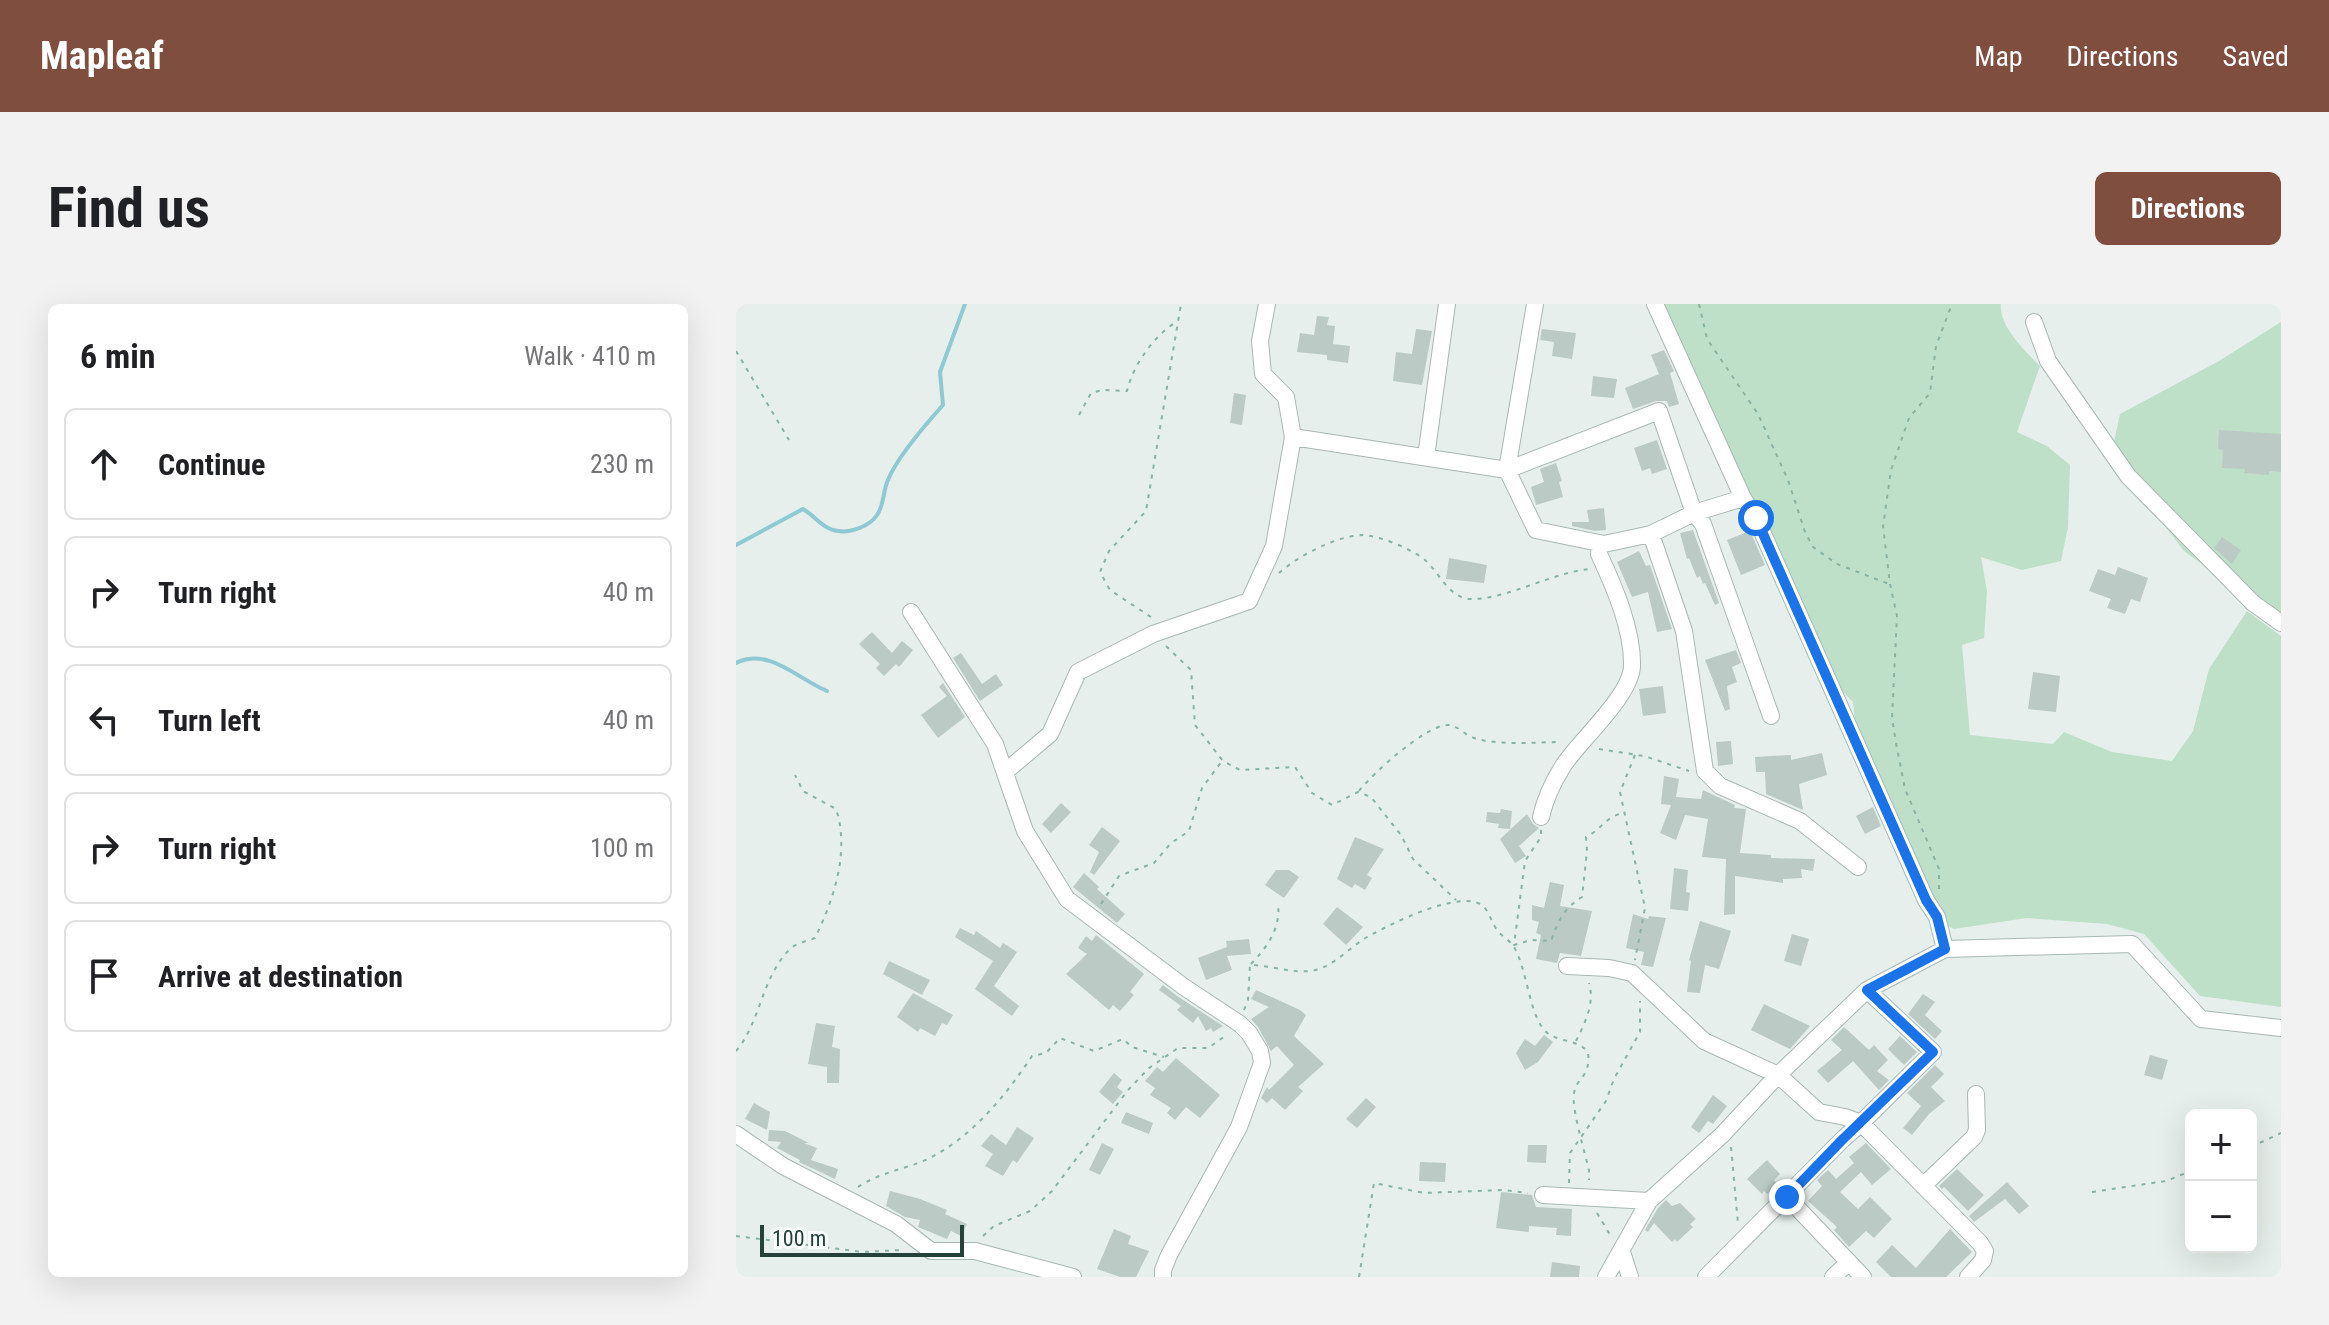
<!DOCTYPE html>
<meta charset="utf-8">
<style>
:root{--surface:#fff;--page:#f2f2f2;--text:#202124;--muted:#757577;--line:#e0e0e0;--accent:#7f4e3f}
body{margin:0;font-family:"Roboto Condensed",sans-serif;background:var(--page);color:var(--text)}
.controls{position:absolute;right:24px;bottom:24px;display:grid;overflow:hidden;border-radius:12px;box-shadow:0 8px 32px #0002}
.controls button{width:72px;height:72px;display:grid;place-items:center;padding:0;border:0;border-bottom:2px solid var(--line);background:var(--surface);color:var(--text);font:40px sans-serif}
.scale{position:absolute;left:24px;bottom:20px;width:204px;box-sizing:border-box;padding-left:8px;border:4px solid #24423a;border-top:0;font-size:22px;line-height:28px;white-space:nowrap;color:#24423a;-webkit-text-stroke:6px #f7fbf9;paint-order:stroke}
.stop{position:absolute;width:24px;height:24px;margin:-18px;border:6px solid #1a73e8;border-radius:50%;background:#fff}
.stop.end{background:#1a73e8;border-color:#fff;box-shadow:0 2px 8px #0008}
.list{margin:0;padding:0;list-style:none}
h2{display:flex;justify-content:space-between;align-items:center;height:104px;margin:0;padding:0 32px;font-size:34px}
h2 small{font-size:26px;font-weight:400;color:var(--muted)}
.list li{display:grid;grid-template-columns:52px 1fr auto;gap:24px;align-items:center;box-sizing:border-box;height:112px;margin:0 16px 16px;padding:0 16px;border:2px solid var(--line);border-radius:12px}
.list b{display:block;font-size:30px;white-space:nowrap}
.list em{font-size:26px;font-style:normal;color:var(--muted)}
.icon{flex:none;width:44px;height:44px;fill:none;stroke:currentColor;stroke-width:2;stroke-linecap:round;stroke-linejoin:round}
.map{position:relative;flex:none;width:1545px;height:973px;overflow:hidden;border-radius:12px}
header{display:flex;align-items:center;gap:48px;box-sizing:border-box;height:112px;padding:0 40px;background:var(--accent);color:#fff}
header strong{font-size:38px}
nav{display:flex;gap:44px;margin-inline-start:auto;font-size:28px}
.intro{display:flex;align-items:center;justify-content:space-between;box-sizing:border-box;height:192px;padding:0 48px}
h1{margin:0;font-size:56px}
.button{padding:20px 36px;border-radius:12px;background:var(--accent);color:#fff;font-size:28px;font-weight:700}
main{display:flex;gap:48px;padding:0 48px}
aside{flex:1;background:var(--surface);border-radius:12px;box-shadow:0 8px 32px #0002}
.map>svg:first-child{display:block}
</style>
<header>
<strong>Mapleaf</strong>
<nav><a>Map</a><a>Directions</a><a>Saved</a></nav>
</header>
<div class="intro"><h1>Find us</h1><a class="button">Directions</a></div>
<main>
<aside>
<h2>6 min<small>Walk · 410 m</small></h2>
<ul class="list">
<li><svg class="icon" aria-label="ahead" viewBox="0 0 24 24"><path d="M12 20V5M6 11l6-6 6 6"/></svg><div><b>Continue</b></div><em>230 m</em></li>
<li><svg class="icon" aria-label="right" viewBox="0 0 24 24"><path d="M7 20v-9h11M14 6l5 5-5 5"/></svg><div><b>Turn right</b></div><em>40 m</em></li>
<li><svg class="icon" aria-label="left" viewBox="0 0 24 24"><path d="M17 20v-9H6M10 6l-5 5 5 5"/></svg><div><b>Turn left</b></div><em>40 m</em></li>
<li><svg class="icon" aria-label="right" viewBox="0 0 24 24"><path d="M7 20v-9h11M14 6l5 5-5 5"/></svg><div><b>Turn right</b></div><em>100 m</em></li>
<li><svg class="icon" aria-label="arrive" viewBox="0 0 24 24"><path d="M6 21V4h12l-3 4 3 4H6"/></svg><div><b>Arrive at destination</b></div></li>
</ul>
</aside>
<div class="map">
<svg width="1545" height="973" viewBox="0 0 1545 973">
<rect width="100%" height="100%" fill="#e6efeb"/>
<path fill="#bfe0c8" d="M927 0H1265C1262 21 1290 48 1304 62L1281 128 1311 142 1334 161 1332 223 1325 257 1286 266 1245 253 1251 287 1248 334 1226 341 1234 431 1317 440 1328 428 1376 448 1436 457 1457 427 1473 365 1511 307 1545 332V703L1464 692 1408 630 1371 620 1291 614 1218 625 1204 618 1120 428 1117 398 1103 384 1061 297Z
M1545 18V318L1448 247 1375 152 1384 110 1483 57Z"/>
<g fill="none" stroke-linecap="round" stroke-linejoin="round">
<path stroke="#8ec9d4" stroke-width="4" d="M0 241 67 205C79 212 88 226 102 227 115 229 134 222 141 211 148 202 147 186 152 176 161 153 190 120 207 101L204 68 229 0
M0 359C33 343 60 374 91 387"/>
</g>
<path fill="#bbcac4" d="M581 12 593 13 591 21 599 22 597 40 614 42 612 59 591 56V51L561 48 564 29 578 31Z
M680 25 696 27 686 81 657 77 660 48 676 50Z
M806 25 840 29 836 55 816 52 818 38 804 36Z
M928 46 938 67 934 69 943 100 933 103 931 97H920L897 105 889 84 923 70 915 51Z
M857 72 881 75 878 94 855 92Z
M498 89 510 91 506 121 494 119Z
M1483 126 1545 130V168L1533 167V171L1508 169 1509 165 1486 164 1487 146 1482 145Z
M921 136 931 165 916 170 914 164 906 167 898 144Z
M820 159 826 177 823 178 827 193 800 201 795 183 808 178 804 165Z
M868 204 870 226 859 227 836 222V218H853L851 206Z
M957 226 983 299 979 301 969 279 967 280 964 272 961 274 953 254 951 255 944 229Z
M1014 227 1029 261 1005 271 991 236Z
M1486 233 1505 246 1496 260 1478 244Z
M903 247 910 262 914 261 936 325 921 328 912 288 896 293 881 258Z
M713 254 751 261 748 279 710 275Z
M1382 263 1412 274 1404 298 1395 295 1389 310 1371 304 1375 295 1353 287 1362 265 1379 271Z
M136 328 156 349 166 337 177 346 163 363 160 360 148 372 140 364 144 360 123 340Z
M1000 346 1005 359 996 363 1001 378 991 382 994 405 989 407 969 356Z
M225 349 246 380 260 370 267 381 244 397 217 354Z
M1297 368 1324 372 1320 408 1292 405Z
M207 379 229 413 202 434 185 411 211 392 203 383Z
M927 382 930 409 907 412 903 385Z
M995 437 997 460 982 462 980 438Z
M1086 449 1091 471 1063 480 1067 506 1030 490 1029 468H1020L1019 453 1055 451V456Z
M928 472 943 475 940 493 965 495 967 486 999 501 998 504 1010 505 1004 549 1035 551V554L1079 555 1077 567 1065 565 1066 574 1047 575V579L999 572V610L988 611 990 555 966 553 972 515 949 511 940 536 924 529 935 501 925 500Z
M325 499 335 508 315 529 306 520Z
M1137 503 1145 522 1129 530 1120 512Z
M765 505 776 507 774 525 762 524 763 520 750 518 751 508 764 509Z
M791 510 797 520 803 524 783 542 790 552 779 559 764 535Z
M366 523 384 537 358 571 354 568 363 548 353 541Z
M619 533 648 545 631 571 636 574 629 586 619 580 616 584 601 575Z
M938 564 952 566 950 588 954 589 952 607 934 605Z
M540 566H553L563 573 548 594 529 581Z
M348 569 363 583 361 585 389 610 381 619 337 583Z
M814 578 828 581 824 602 856 607 845 652 824 649 821 659 800 655 805 631 800 629 803 618 796 616V601L808 604Z
M601 603 627 623 610 641 587 620Z
M897 610 912 615 913 612 930 614 917 663 905 661 908 648 890 644Z
M964 617 995 627 983 665 969 661 964 689 951 688 955 657 953 656Z
M224 624 238 631 240 627 264 644 267 639 281 648 258 682 283 702 276 712 239 685 257 657 219 633Z
M1056 630 1073 635 1065 662 1048 657Z
M360 631 408 670 394 688 398 691 384 707 377 701 373 706 330 670 351 650 342 644 350 632 356 637Z
M513 635 515 650 491 652 496 666 470 676 462 654 491 643 490 637Z
M153 657 194 676 186 691 147 670Z
M427 681 441 692 487 722 477 728 475 724 470 727 462 712 457 719 441 706 445 702 423 686Z
M520 686 564 706 570 711 558 732 588 760 562 783 567 787 549 806 536 794 531 799 525 794 531 783 533 786 558 761 541 742 535 747 522 723 515 715 533 703 515 695Z
M177 689 217 711 211 721 206 719 199 732 184 724 182 728 161 713Z
M1187 690 1199 698 1189 711 1206 727 1199 735 1172 710Z
M1028 700 1074 722 1054 745 1015 726Z
M80 719 99 722 96 743 104 745 103 779H91V763L72 760Z
M1108 723 1133 746 1138 741 1152 756 1141 767 1153 776 1143 786 1117 757 1092 779 1081 767 1106 746 1095 736Z
M808 731 817 738 802 758 789 766 780 749 789 735 799 742Z
M1164 732 1181 748 1168 761 1152 745Z
M1414 751 1432 756 1426 776 1408 771Z
M440 754 484 791 464 814 450 803 439 816 431 809 435 804 414 791 419 784 409 777 421 763 427 768Z
M1199 761 1208 770 1195 783 1209 797 1193 810 1176 831 1167 824 1185 802 1171 789Z
M378 769 386 776 381 783 387 788 377 800 363 788Z
M977 791 991 802 977 820 972 817 963 829 955 823Z
M630 794 640 803 621 824 610 815Z
M18 799 34 808 31 826 9 815Z
M390 808 417 819 413 830 385 819Z
M281 823 298 834 281 859 277 856 267 872 249 862 257 850 245 842 255 830 270 841Z
M33 826 49 827 73 839H68L81 844 75 856 102 865 99 875 63 858 64 856 41 844 45 838 32 837Z
M366 839 378 845 364 871 353 866Z
M1130 839 1155 865 1136 881 1125 868 1104 888 1122 905 1134 893 1156 915 1138 934 1130 927 1113 943 1098 926 1101 923 1072 897 1086 882 1081 876 1092 866 1100 875 1118 859 1113 853Z
M792 841H811L810 859 791 858Z
M1031 856 1044 870 1038 876 1041 880 1031 890 1028 887 1026 890 1011 875Z
M684 858 710 859 709 878 683 877Z
M1221 865 1248 891 1232 907 1208 883 1206 885 1203 882Z
M1271 878 1293 902 1283 910 1269 895 1238 918 1233 912Z
M154 887 184 895 211 906 209 910 231 920 225 932 215 927 211 935 182 923 184 916 169 913 150 902Z
M765 888 796 891 800 903 836 905 835 932 820 931 821 924 793 922V928L760 924Z
M930 896 936 902 944 899 960 915 954 920 957 923 941 938 939 935 936 938 918 919 912 928 909 926 922 904Z
M378 925 395 932 392 940 413 947 400 973H384L361 965Z
M1214 925 1236 948 1210 973H1155L1140 958 1156 941 1180 964Z
M816 958 844 962 843 973H814Z"/>
<g fill="none" stroke-linecap="round" stroke-linejoin="round">
<defs>
<path id="minor" d="M799 0 771 166 800 226 868 240 915 230 958 209 1007 194
M919 0 1007 194 1020 214 1190 596 1201 613 1209 645
M1298 18 1312 57 1392 172 1517 299 1545 319
M557 133 771 166 923 107 958 209 967 220 1035 412
M690 153 711 0
M915 230 948 327 969 467 984 482 1064 517 1122 563
M175 308 259 440 289 527 331 595 448 683 504 720 513 729 524 747 526 759 503 823 433 951 427 966V973
M269 468 314 430 342 368 417 330 513 297 538 242 557 133 550 93 527 70 524 37 531 0
M805 513C809 495 817 478 827 462 843 437 895 392 896 362 897 326 878 282 863 250L864 243 868 240
M831 662 873 664 896 669 968 737 1042 771 1083 808 1109 813 1125 819 1106 836 970 973
M1131 686 1197 748 1125 819 1244 939 1249 947 1247 956 1232 973
M0 830 47 862 160 920 195 947H239L337 973
M1187 882 1238 833 1241 826 1240 790
M807 891 913 897
M1051 893 1127 973
M886 948 894 973
M870 973 913 897 986 831 1042 771 1131 686 1209 645 1396 640 1465 715 1545 724
M1097 973 1113 958"/>
</defs>
<use href="#minor" stroke="#a8b8b2" stroke-width="18"/>
<path stroke="#86b3a5" stroke-width="2" stroke-dasharray="4 6" stroke-linecap="butt" d="M963 0 971 35 1022 110 1052 176 1069 228 1077 243 1101 260 1153 280
M0 47 53 136
M343 111 355 89 367 86 391 87C397 61 419 30 442 17
M543 269C562 252 600 232 626 231 642 231 676 245 689 256 703 268 712 293 734 295 769 296 815 269 853 265
M415 313 374 286 364 268 373 247 410 207 445 0
M430 342 455 366 459 421 487 457 504 466 559 463 576 489 596 501 622 488 635 493 665 531 677 555 720 596
M863 445 908 452 953 467
M899 451 884 488 909 604 899 656
M623 487C637 469 689 422 711 421 721 420 729 432 738 434 765 442 798 438 825 438
M805 526V533L789 557 778 641 795 636 815 637C822 617 828 604 846 593L851 547 850 533C866 525 869 513 887 509
M1203 585V565L1169 485 1160 439 1156 414 1161 312 1154 280 1147 222 1155 166 1173 114 1194 89 1200 42 1216 0
M365 600 383 572 418 559 435 539 453 527 466 484 486 457
M515 660C531 643 545 625 542 599
M508 706 512 696 514 661C537 661 563 673 586 664 602 657 616 642 631 633 653 621 730 581 749 604 754 611 756 619 761 626 765 632 774 636 778 643 790 663 793 705 806 723 817 740 840 733 852 748 855 774 841 772 838 789 835 803 849 849 853 866V876
M840 737C849 719 859 699 853 679
M0 747C25 718 25 673 55 644 61 639 71 637 79 634 98 595 114 547 100 505L67 487 59 471
M995 843 1002 920
M1515 843 1545 829
M833 879 834 849 870 797 878 775 904 728V697
M122 883C141 870 164 866 185 858 232 838 269 793 296 752L310 749 324 734 358 747 387 735 396 743 428 753
M1356 888 1430 877 1455 867
M861 909 876 934
M0 932 126 948 166 946
M247 932 258 922 294 907 316 887 392 786 413 764 442 744H472L492 730
M623 973 638 879 688 889 767 886 792 889"/>
<use href="#minor" stroke="#fff" stroke-width="16"/>
</g>
<g fill="none" stroke-linecap="round" stroke-linejoin="round">
<path stroke="#1a73e8" stroke-width="10" d="M1020 214 1190 596 1201 613 1209 645 1131 686 1197 748 1106 836 1051 893"/>
</g>
</svg>
<div class="controls">
<button>+</button>
<button>−</button>
</div>
<div class="scale">100 m</div>
<div class="stop" style="left:1020px;top:214px"></div>
<div class="stop end" style="left:1051px;top:893px"></div>
</div>
</main>
